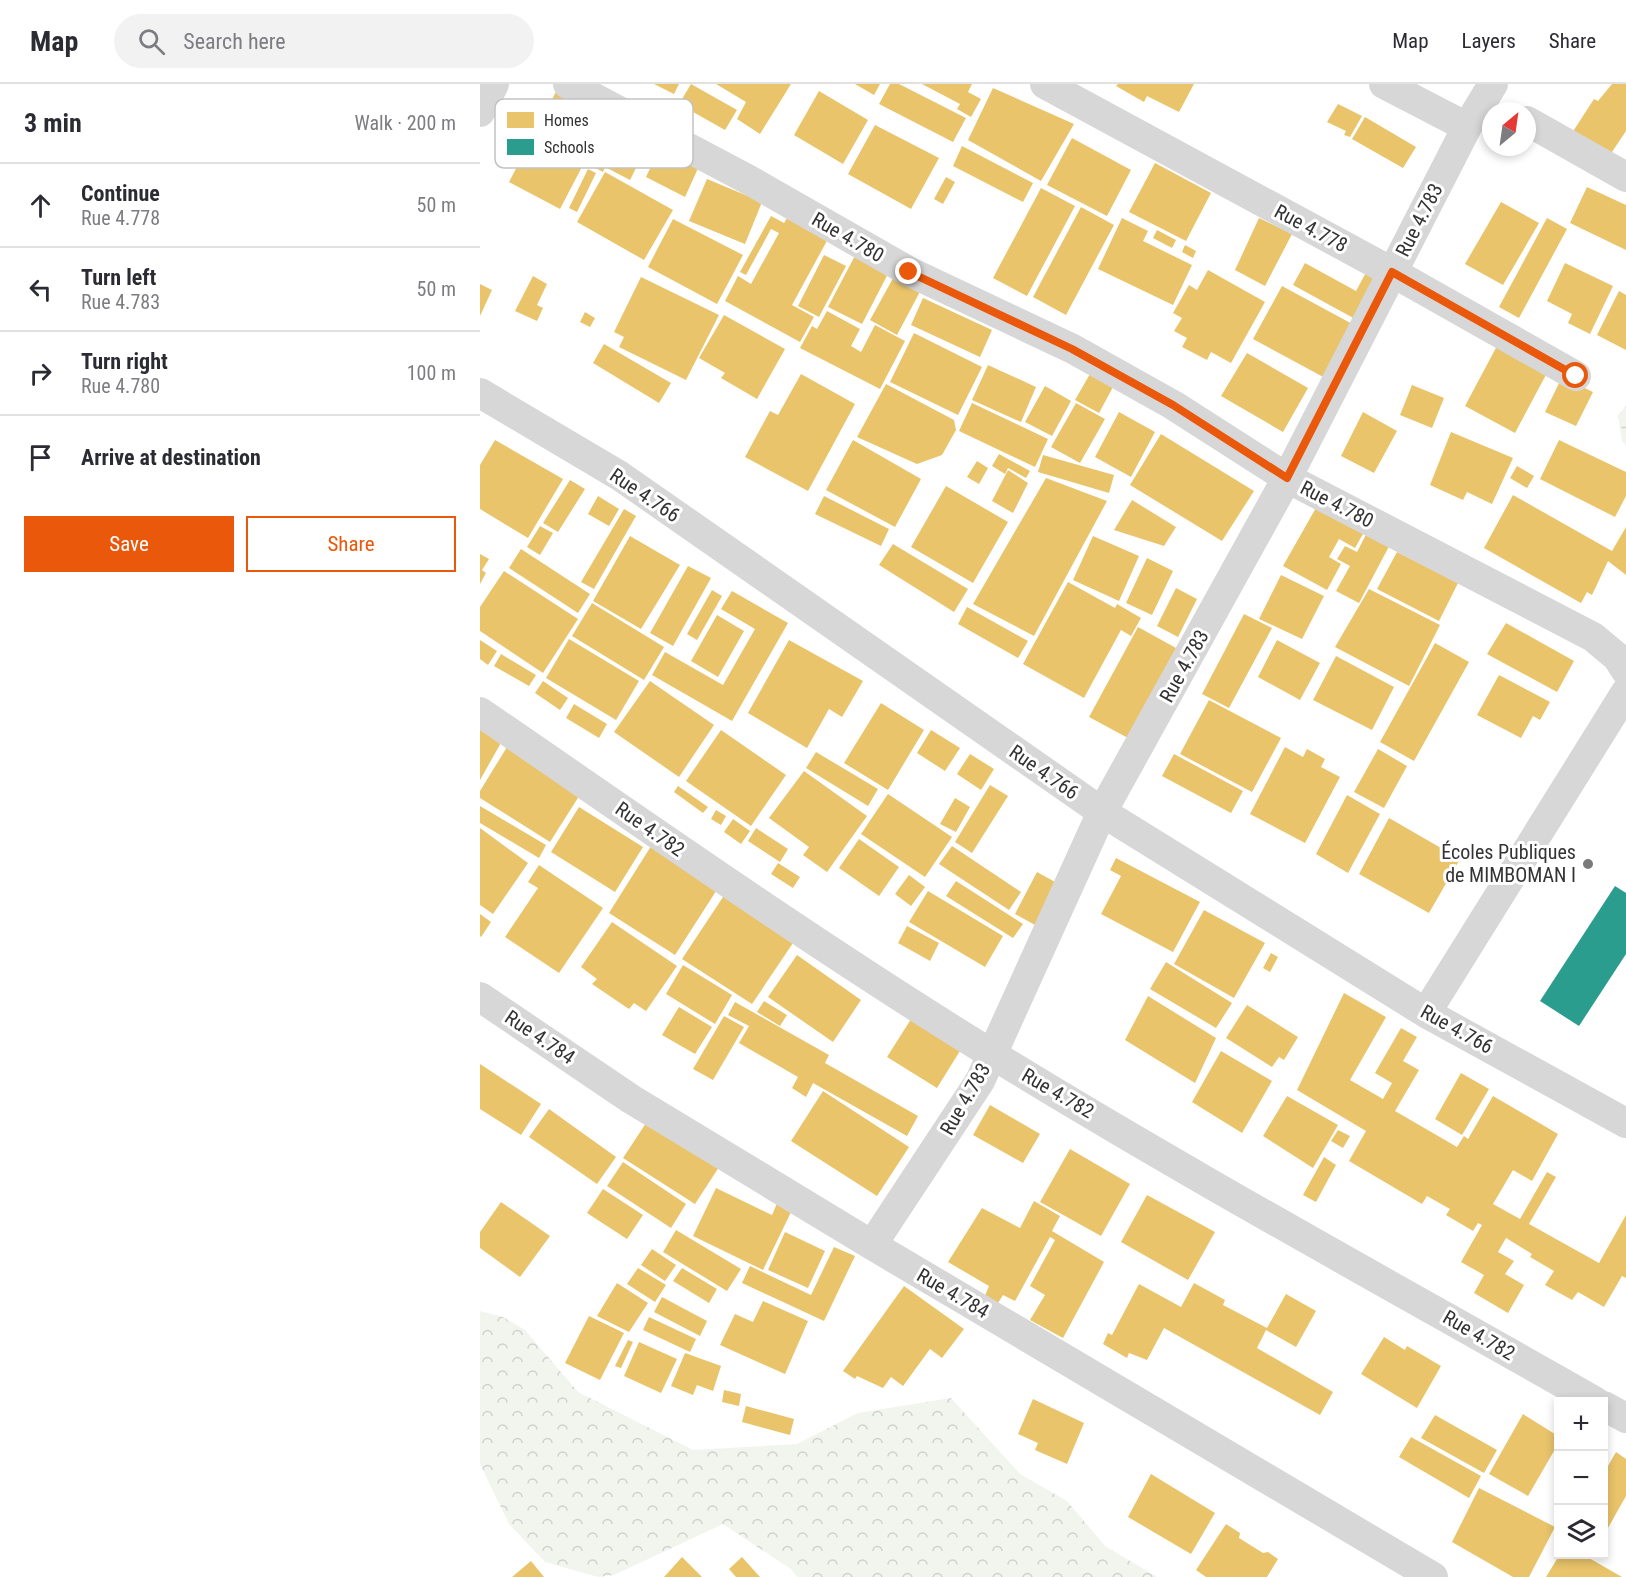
<!DOCTYPE html>
<meta charset="utf-8">
<style>
:root{--surface:#fff;--page:#f2f2f3;--text:#2b2b33;--muted:#7c7c81;--line:#e1e1e2;--accent:#ea580c}
body{margin:0;font-family:"Roboto Condensed",sans-serif;background:var(--page);color:var(--text)}
.controls{position:absolute;right:18px;bottom:18px;display:grid;overflow:hidden;border-radius:0px;box-shadow:0 3px 9px #0003}
.controls button{width:54px;height:54px;display:grid;place-items:center;padding:0;border:0;border-bottom:2px solid var(--line);background:var(--surface);color:var(--text);font:30px sans-serif}
.compass{position:absolute;left:1002px;top:18px;width:54px;height:54px;border-radius:50%;background:var(--surface);box-shadow:0 3px 9px #0003;rotate:29deg}
.stop{position:absolute;width:18px;height:18px;margin:-14px;border:4px solid #ea580c;border-radius:50%;background:#fff}
.stop.end{background:#ea580c;border-color:#fff;box-shadow:0 2px 6px #0008}
.list{margin:0;padding:0;list-style:none}
h2{display:flex;justify-content:space-between;align-items:center;height:78px;margin:0;padding:0 24px;font-size:26px}
h2 small{font-size:20px;font-weight:400;color:var(--muted)}
.list li{display:grid;grid-template-columns:39px 1fr auto;gap:18px;align-items:center;box-sizing:border-box;height:84px;padding:0 24px;border-top:2px solid var(--line)}
.list b{display:block;font-size:22px;white-space:nowrap}
.list p{margin:0;font-size:20px;white-space:nowrap;color:var(--muted)}
.list em{font-size:20px;font-style:normal;color:var(--muted)}
.actions{display:flex;gap:12px;padding:18px 24px}
.actions a{flex:1;padding:14px 0;border:2px solid var(--accent);border-radius:0px;text-align:center;font-size:21px;color:var(--accent)}
.actions .main{background:var(--accent);color:#fff}
.icon{flex:none;width:33px;height:33px;fill:none;stroke:currentColor;stroke-width:2;stroke-linecap:round;stroke-linejoin:round}
.map{position:relative;flex:none;width:1146px;height:1493px;overflow:hidden}
header{display:flex;align-items:center;gap:36px;box-sizing:border-box;height:84px;padding:0 30px;background:var(--surface);border-bottom:2px solid var(--line)}
header strong{font-size:28px}
nav{display:flex;gap:33px;margin-inline-start:auto;font-size:21px}
.search{width:420px;height:54px;background:var(--page);display:flex;align-items:center;gap:15px;box-sizing:border-box;padding:0 21px;border-radius:33px;color:var(--muted);font-size:22px}
main{display:flex}
aside{flex:1;background:var(--surface)}
.map>svg:first-child{display:block}
</style>
<header>
<strong>Map</strong>
<div class="search"><svg class="icon" aria-label="search" viewBox="0 0 24 24"><circle cx="10" cy="10" r="6"/><path d="M15 15l6 6"/></svg>Search here</div>
<nav><a>Map</a><a>Layers</a><a>Share</a></nav>
</header>
<main>
<aside>
<h2>3 min<small>Walk · 200 m</small></h2>
<ul class="list">
<li><svg class="icon" aria-label="ahead" viewBox="0 0 24 24"><path d="M12 20V5M6 11l6-6 6 6"/></svg><div><b>Continue</b><p>Rue 4.778</p></div><em>50 m</em></li>
<li><svg class="icon" aria-label="left" viewBox="0 0 24 24"><path d="M17 20v-9H6M10 6l-5 5 5 5"/></svg><div><b>Turn left</b><p>Rue 4.783</p></div><em>50 m</em></li>
<li><svg class="icon" aria-label="right" viewBox="0 0 24 24"><path d="M7 20v-9h11M14 6l5 5-5 5"/></svg><div><b>Turn right</b><p>Rue 4.780</p></div><em>100 m</em></li>
<li><svg class="icon" aria-label="arrive" viewBox="0 0 24 24"><path d="M6 21V4h12l-3 4 3 4H6"/></svg><div><b>Arrive at destination</b></div></li>
</ul>
<div class="actions"><a class="main">Save</a><a>Share</a></div>
</aside>
<div class="map">
<svg width="1146" height="1493" viewBox="0 0 1146 1493">
<defs>
<pattern id="forest-crowns" width="20" height="18" patternUnits="userSpaceOnUse" patternTransform="scale(1.5)"><rect width="20" height="18" fill="#f1f5ed"/><path d="M2 6a3 3 0 1 1 6 0M12 15a3 3 0 1 1 6 0" fill="none" stroke="#cfd2cc"/></pattern>
<pattern id="wetland-marsh" width="20" height="14" patternUnits="userSpaceOnUse" patternTransform="scale(1.5)"><rect width="20" height="14" fill="#f1f5ed"/><path d="M1 5h8M5 5V1M11 12h8M15 12V8" fill="none" stroke="#cfd2cc"/></pattern>
</defs>
<rect width="100%" height="100%" fill="#fff"/>
<path fill="url(#forest-crowns)" d="M0 1227 23 1233 45 1246 98 1308 213 1366 317 1360 378 1329 471 1314 540 1390 587 1417 625 1462 677 1493H317L311 1485 243 1440 134 1491 118 1493 65 1478 29 1440 0 1380Z"/>
<path fill="url(#wetland-marsh)" d="M1146 322V362L1142 357 1138 331Z"/>
<path fill="#e9c46a" d="M174 0H199L194 10Z
M211 0 257 26 245 46 199 20Z
M236 0H311L280 50 257 35 266 18Z
M375 0H400L394 11Z
M410 0H419L486 34 473 58 399 20Z
M442 0H492L488 8 501 15 491 33 477 25 480 20Z
M638 0H714L699 28 667 12 664 18 636 2Z
M1132 0H1146V47L1130 71 1090 52 1114 15 1118 17Z
M78 4 129 31 80 125 29 98Z
M513 4 594 40 561 97 488 56Z
M339 7 388 36 363 80 314 51Z
M858 20 882 32 870 53 864 51 866 47 847 38Z
M135 32 148 38 142 49 167 62 150 96 125 83 123 88 110 81Z
M885 33 936 63 923 84 872 55Z
M395 41 459 74 431 125 368 90Z
M592 54 651 86 627 132 567 101Z
M182 59 220 80 205 113 166 93Z
M482 62 553 99 543 118 473 82Z
M675 79 731 109 706 157 649 128Z
M108 85 116 89 97 128 89 124Z
M125 88 193 126 164 176 97 138Z
M466 93 475 98 463 120 454 115Z
M227 95 282 118 265 160 209 137Z
M1107 103 1146 121V166L1090 139Z
M561 104 595 122 547 212 513 194Z
M1021 118 1059 139 1023 201 985 180Z
M601 123 634 141 586 231 553 213Z
M309 131 349 153 312 221 334 233 320 258 245 217 258 192 271 200 299 149 291 145 266 191 260 188 291 132 304 139Z
M642 134 668 147 663 157 712 181 693 221 618 185Z
M779 134 812 150 785 202 755 186Z
M1067 134 1087 145 1039 234 1019 223Z
M193 135 263 171 237 220 168 183Z
M677 146 696 156 692 164 673 154Z
M705 161 716 167 713 174 702 168Z
M378 166 411 184 382 240 348 223Z
M344 171 366 182 339 233 318 222Z
M825 179 876 207 889 183 902 190 877 236 813 201Z
M1085 179 1133 202 1110 250 1088 239 1092 230 1067 217Z
M728 186 785 218 751 279 731 268 727 276 702 263 707 254 694 247 702 234 693 229 709 201 717 206Z
M417 187 443 202 417 251 390 236Z
M53 192 67 200 57 221 63 224 57 237 35 227Z
M161 193 239 231 206 296 139 263 144 253 134 248Z
M0 200 12 206 0 232Z
M802 202 876 242 847 295 773 255Z
M1139 207 1146 211V266L1117 251Z
M443 214 512 246 500 273 431 241Z
M347 227 380 245 371 262 381 268 395 241 425 257 400 305 320 264 332 242 337 245Z
M105 228 115 234 110 243 100 238Z
M244 231 305 265 277 315 241 294 245 289 219 274Z
M434 249 502 283 478 331 410 298Z
M124 260 191 299 179 319 113 279Z
M1018 260 1068 287 1035 349 985 322Z
M767 269 828 304 803 348 741 312Z
M508 281 556 303 541 338 492 316Z
M321 290 375 320 328 407 265 373 290 327 298 331Z
M610 290 633 303 619 329 595 316Z
M1082 293 1113 308 1096 342 1065 328Z
M406 300 474 336 476 346 462 371 437 380 377 353Z
M932 301 964 314 952 344 920 331Z
M565 302 591 317 572 352 545 338Z
M492 319 568 355 555 383 479 347Z
M596 319 625 335 600 379 571 363Z
M639 328 675 348 651 393 615 373Z
M883 328 917 347 894 389 861 372Z
M971 348 1033 374 1012 420 987 408 983 416 950 401Z
M681 350 774 407 742 457 650 401Z
M15 356 83 395 48 454 0 425V381Z
M373 356 441 395 415 443 346 406Z
M1079 356 1146 388V412L1135 433 1060 395Z
M519 370 550 387 546 394 528 384 525 390 512 382Z
M563 371 634 391 629 409 558 388Z
M497 377 508 384 499 400 487 393Z
M1037 382 1054 392 1047 404 1030 394Z
M528 386 548 399 533 429 512 417Z
M566 394 627 417 554 552 493 520Z
M90 396 105 405 78 448 63 439Z
M466 402 528 438 493 499 431 463Z
M1033 411 1132 467 1146 443V491L1128 477 1112 511 1107 508 1101 519 1004 464Z
M118 412 139 425 129 442 108 430Z
M344 412 409 445 401 462 335 430Z
M841 415 888 441 875 464 859 455 849 473 861 480 847 506 803 482Z
M652 416 696 443 684 462 634 446Z
M144 425 156 432 114 505 101 498Z
M891 441 914 453 879 519 856 507 870 482 857 475 865 462 877 468Z
M60 442 73 449 60 471 47 463Z
M150 452 200 481 161 545 113 517Z
M613 452 659 472 639 517 593 496Z
M413 460 488 505 474 528 399 481Z
M41 465 110 510 98 529 29 484Z
M917 468 978 499 959 537 897 505Z
M0 470 9 475 2 486 6 489 0 500Z
M667 474 693 487 672 531 646 519Z
M208 482 231 494 193 562 170 549Z
M24 487 98 535 63 589 0 547V523Z
M801 491 844 512 822 555 779 535Z
M588 498 635 524 637 520 661 534 651 552 641 546 604 614 543 580Z
M696 504 717 515 698 553 677 542Z
M889 505 960 541 929 602 855 563Z
M232 506 242 512 217 556 207 550Z
M252 507 308 539 252 637 172 591 185 568 243 601 275 545 241 525Z
M112 519 184 563 164 596 92 552Z
M487 523 548 557 538 574 478 540Z
M764 530 792 544 749 624 722 610Z
M237 531 264 547 238 593 211 577Z
M1026 539 1094 577 1077 608 1007 570Z
M658 543 696 564 648 654 609 633Z
M89 555 159 597 136 636 66 594Z
M0 556 17 567 8 581 0 575Z
M309 556 383 597 362 633 349 625 327 664 268 629Z
M797 556 840 579 820 616 778 593Z
M955 559 989 578 934 677 900 658Z
M21 570 56 591 49 602 14 582Z
M856 572 914 603 892 646 833 616Z
M1019 591 1070 618 1060 636 1053 632 1041 654 997 631Z
M63 597 88 614 80 626 55 609Z
M170 597 234 641 199 693 134 648Z
M729 616 801 654 772 708 700 670Z
M401 619 444 646 408 706 364 679Z
M94 620 127 640 119 654 86 634Z
M0 636 26 650 0 696Z
M241 646 306 691 271 742 206 697Z
M451 646 480 664 465 687 437 669Z
M27 663 101 709 70 758 0 714V707Z
M805 663 823 673 827 665 845 675 841 683 860 693 825 759 770 730Z
M898 665 927 682 904 724 874 708Z
M336 668 398 705 388 722 326 684Z
M490 670 514 685 501 706 477 690Z
M694 670 763 707 751 729 682 692Z
M324 687 387 732 347 788 323 771 329 763 289 734Z
M510 701 528 712 492 769 475 758Z
M198 702 228 723 223 729 194 708Z
M408 710 472 753 445 793 381 750Z
M867 711 900 730 868 789 836 770Z
M475 714 490 723 476 748 460 740Z
M0 722 66 761 59 774 0 739Z
M99 723 163 763 135 808 71 768Z
M236 726 246 732 241 741 231 735Z
M909 734 980 775 949 829 879 790Z
M253 735 270 747 261 760 244 748Z
M0 744 48 779 13 830 0 821Z
M276 744 308 765 300 778 268 757Z
M379 755 419 783 399 812 359 784Z
M173 759 240 801 195 871 129 829Z
M472 762 541 808 529 826 459 780Z
M636 774 720 818 693 868 621 830 641 792 630 786Z
M298 779 320 793 313 804 291 790Z
M59 781 123 824 79 889 25 853 58 804 48 798Z
M557 788 577 799 555 841 535 830Z
M429 791 445 803 431 822 415 810Z
M476 797 543 840 533 854 466 812Z
M448 807 523 852 505 883 429 838Z
M245 810 315 856 272 920 202 875Z
M724 826 785 859 754 914 694 880Z
M0 830 11 838 1 853 0 852Z
M132 838 197 882 166 927 154 919 149 925 112 900 117 895 101 883Z
M427 842 459 859 450 877 418 859Z
M791 869 798 873 790 888 783 884Z
M317 871 381 916 353 958 288 913Z
M686 878 752 919 736 944 670 905Z
M203 881 252 911 235 940 186 910Z
M864 909 906 933 870 996 903 1015 912 999 895 989 921 944 937 953 923 977 939 986 915 1027 977 1063 984 1052 988 1055 1013 1012 1078 1050 1052 1097 1033 1086 1013 1120 1040 1135 1067 1088 1076 1093 1049 1140 1119 1179 1146 1131V1194L1142 1192 1124 1223 1098 1208 1092 1216 1065 1201 1074 1187 1050 1173 1052 1170 1026 1154 1018 1168 1034 1177 1025 1190 1044 1201 1028 1229 994 1209 1004 1191 981 1178 1002 1141 998 1139 993 1147 966 1131 970 1125 947 1112 942 1120 869 1077 886 1047 817 1006Z
M668 912 736 954 715 999 645 956Z
M284 917 307 931 300 942 277 928Z
M255 918 349 971 345 979 438 1032 427 1052 333 999 326 1013 312 1004 318 993 259 959 269 942 248 931Z
M767 921 818 953 804 976 799 973 792 983 746 954Z
M199 923 232 943 215 970 182 951Z
M244 932 264 943 233 996 213 985Z
M433 932 483 962 457 1004 407 973Z
M741 967 792 997 762 1049 712 1018Z
M0 980 61 1020 41 1051 0 1025Z
M981 989 1009 1005 982 1051 955 1035Z
M343 1007 429 1063 397 1112 311 1057Z
M807 1012 858 1041 833 1084 783 1052Z
M510 1021 560 1050 543 1079 493 1051Z
M69 1025 136 1073 117 1100 49 1053Z
M170 1033 241 1080 215 1120 143 1074Z
M858 1046 870 1052 863 1064 851 1057Z
M590 1065 650 1100 621 1152 560 1118Z
M844 1073 856 1081 836 1118 823 1111Z
M143 1078 206 1120 191 1144 127 1102Z
M236 1104 292 1131 298 1117 313 1124 283 1186 213 1152Z
M123 1105 163 1131 147 1155 107 1129Z
M667 1111 735 1148 708 1196 641 1158Z
M554 1117 580 1132 572 1147 624 1178 583 1254 550 1236 565 1211 550 1202 575 1156 570 1153 535 1217 523 1211 518 1219 504 1214 509 1202 468 1178 502 1124 540 1144Z
M21 1118 70 1152 40 1193 0 1164V1148Z
M196 1146 261 1185 247 1207 183 1168Z
M305 1148 345 1167 328 1204 288 1186Z
M354 1163 375 1172 344 1237 262 1199 270 1182 331 1211Z
M172 1165 196 1181 185 1197 161 1181Z
M158 1184 186 1201 175 1218 147 1200Z
M202 1184 237 1205 229 1219 193 1197Z
M137 1199 168 1219 149 1248 117 1232Z
M714 1199 745 1216 743 1221 787 1244 806 1210 836 1227 816 1263 786 1246 777 1264 853 1308 840 1331 684 1244 667 1276 649 1269 647 1274 623 1260 628 1249 632 1251 659 1200 701 1223Z
M424 1202 484 1245 462 1274 450 1265 423 1302 411 1293 403 1304 377 1292 375 1295 363 1287Z
M182 1213 227 1237 220 1252 174 1228Z
M283 1217 328 1237 305 1290 240 1261 255 1230 273 1238Z
M109 1232 144 1249 120 1296 85 1279Z
M169 1233 216 1255 210 1268 163 1246Z
M904 1253 925 1266 927 1262 961 1282 937 1324 881 1290Z
M148 1256 153 1258 141 1284 135 1282Z
M159 1258 197 1275 181 1309 144 1292Z
M205 1269 241 1282 233 1307 217 1301 213 1311 191 1302Z
M244 1306 261 1310 259 1322 242 1318Z
M553 1315 604 1339 587 1380 555 1366 558 1359 538 1350Z
M266 1322 314 1335 310 1351 262 1338Z
M1043 1330 1078 1352V1360L1048 1412 1009 1390Z
M955 1331 1017 1366 1004 1389 941 1354Z
M931 1353 1001 1392 989 1414 919 1373Z
M1136 1368 1146 1375V1412L1124 1451V1389Z
M671 1390 735 1429 711 1470 648 1433Z
M999 1404 1075 1443 1049 1493H1033L972 1458Z
M746 1440 760 1449 759 1454 783 1469 788 1468 798 1475 787 1493H726L716 1486Z
M1080 1470H1102L1142 1493H1066Z
M202 1473 222 1493H184Z
M262 1473 280 1493H256L249 1485Z
M51 1477 64 1493H32Z"/>
<path fill="#2a9d8f" d="M1135 802 1146 809V870L1099 942 1060 917Z"/>
<g fill="none" stroke-linecap="round" stroke-linejoin="round">
<path stroke="#d7d7d7" stroke-width="30" d="M88 0 269 96 430 188 593 265 693 321 807 394 1113 553 1137 573 1146 587
M565 0 912 188 1096 292
M904 0 987 43
M0 28 14 0
M1047 37 1146 93
M0 309 140 392 622 728 946 929 1146 1039
M0 628C169 744 336 862 510 969 708 1091 914 1203 1116 1318
M0 913 151 1015 392 1161 953 1493
M946 929 1146 608
M392 1161 500 997 622 728 807 394 987 43 1013 0
M1124 1322 1146 1334"/>
</g>
<g fill="none" stroke-linecap="round" stroke-linejoin="round">
<path stroke="#ea580c" stroke-width="8" d="M429 188 592 265 693 321 807 394 912 188 1096 292"/>
</g>
<circle fill="#7a7a7a" stroke="#fff" stroke-width="2" cx="1108" cy="780" r="6"/>
<g text-anchor="middle" stroke-width="6" stroke-linejoin="round" paint-order="stroke">
<g font-size="20" fill="#333" stroke="#fff">
<text transform="translate(939 136) rotate(-63)" y="7">Rue 4.783</text>
<text transform="translate(831 144) rotate(28)" y="7">Rue 4.778</text>
<text transform="translate(368 153) rotate(30)" y="7">Rue 4.780</text>
<text transform="translate(165 411) rotate(34)" y="7">Rue 4.766</text>
<text transform="translate(857 420) rotate(27)" y="7">Rue 4.780</text>
<text transform="translate(704 582) rotate(-61)" y="7">Rue 4.783</text>
<text transform="translate(564 688) rotate(35)" y="7">Rue 4.766</text>
<text transform="translate(170 745) rotate(35)" y="7">Rue 4.782</text>
<text transform="translate(977 945) rotate(29)" y="7">Rue 4.766</text>
<text transform="translate(60 953) rotate(34)" y="7">Rue 4.784</text>
<text transform="translate(578 1009) rotate(30)" y="7">Rue 4.782</text>
<text transform="translate(485 1015) rotate(-60)" y="7">Rue 4.783</text>
<text transform="translate(473 1209) rotate(30)" y="7">Rue 4.784</text>
<text transform="translate(999 1251) rotate(30)" y="7">Rue 4.782</text>
</g>
<g font-size="20" fill="#333" stroke="#fff" text-anchor="end">
<text x="1096" y="775">Écoles Publiques<tspan x="1096" dy="23">de MIMBOMAN I</tspan></text>
</g>
</g>
<rect x="15" y="15" width="198" height="69" rx="9" fill="#fff" stroke="#c2c2c2" stroke-width="1.5"/>
<rect x="27" y="28" width="27" height="16" fill="#e9c46a"/>
<rect x="27" y="55" width="27" height="16" fill="#2a9d8f"/>
<g font-size="16" fill="#333">
<text x="64" y="42">Homes</text>
<text x="64" y="69">Schools</text>
</g>
</svg>
<div class="controls">
<button>+</button>
<button>−</button>
<button><svg class="icon" aria-label="layers" viewBox="0 0 24 24"><path d="M12 4l9 5-9 5-9-5zM3 14l9 5 9-5"/></svg></button>
</div>
<svg class="compass" viewBox="-18 -18 36 36"><path d="M0-13l5 13h-10z" fill="#e53935"/><path d="M0 13l5-13h-10z" fill="#7c7c81"/></svg>
<div class="stop" style="left:1096px;top:292px"></div>
<div class="stop end" style="left:429px;top:188px"></div>
</div>
</main>
